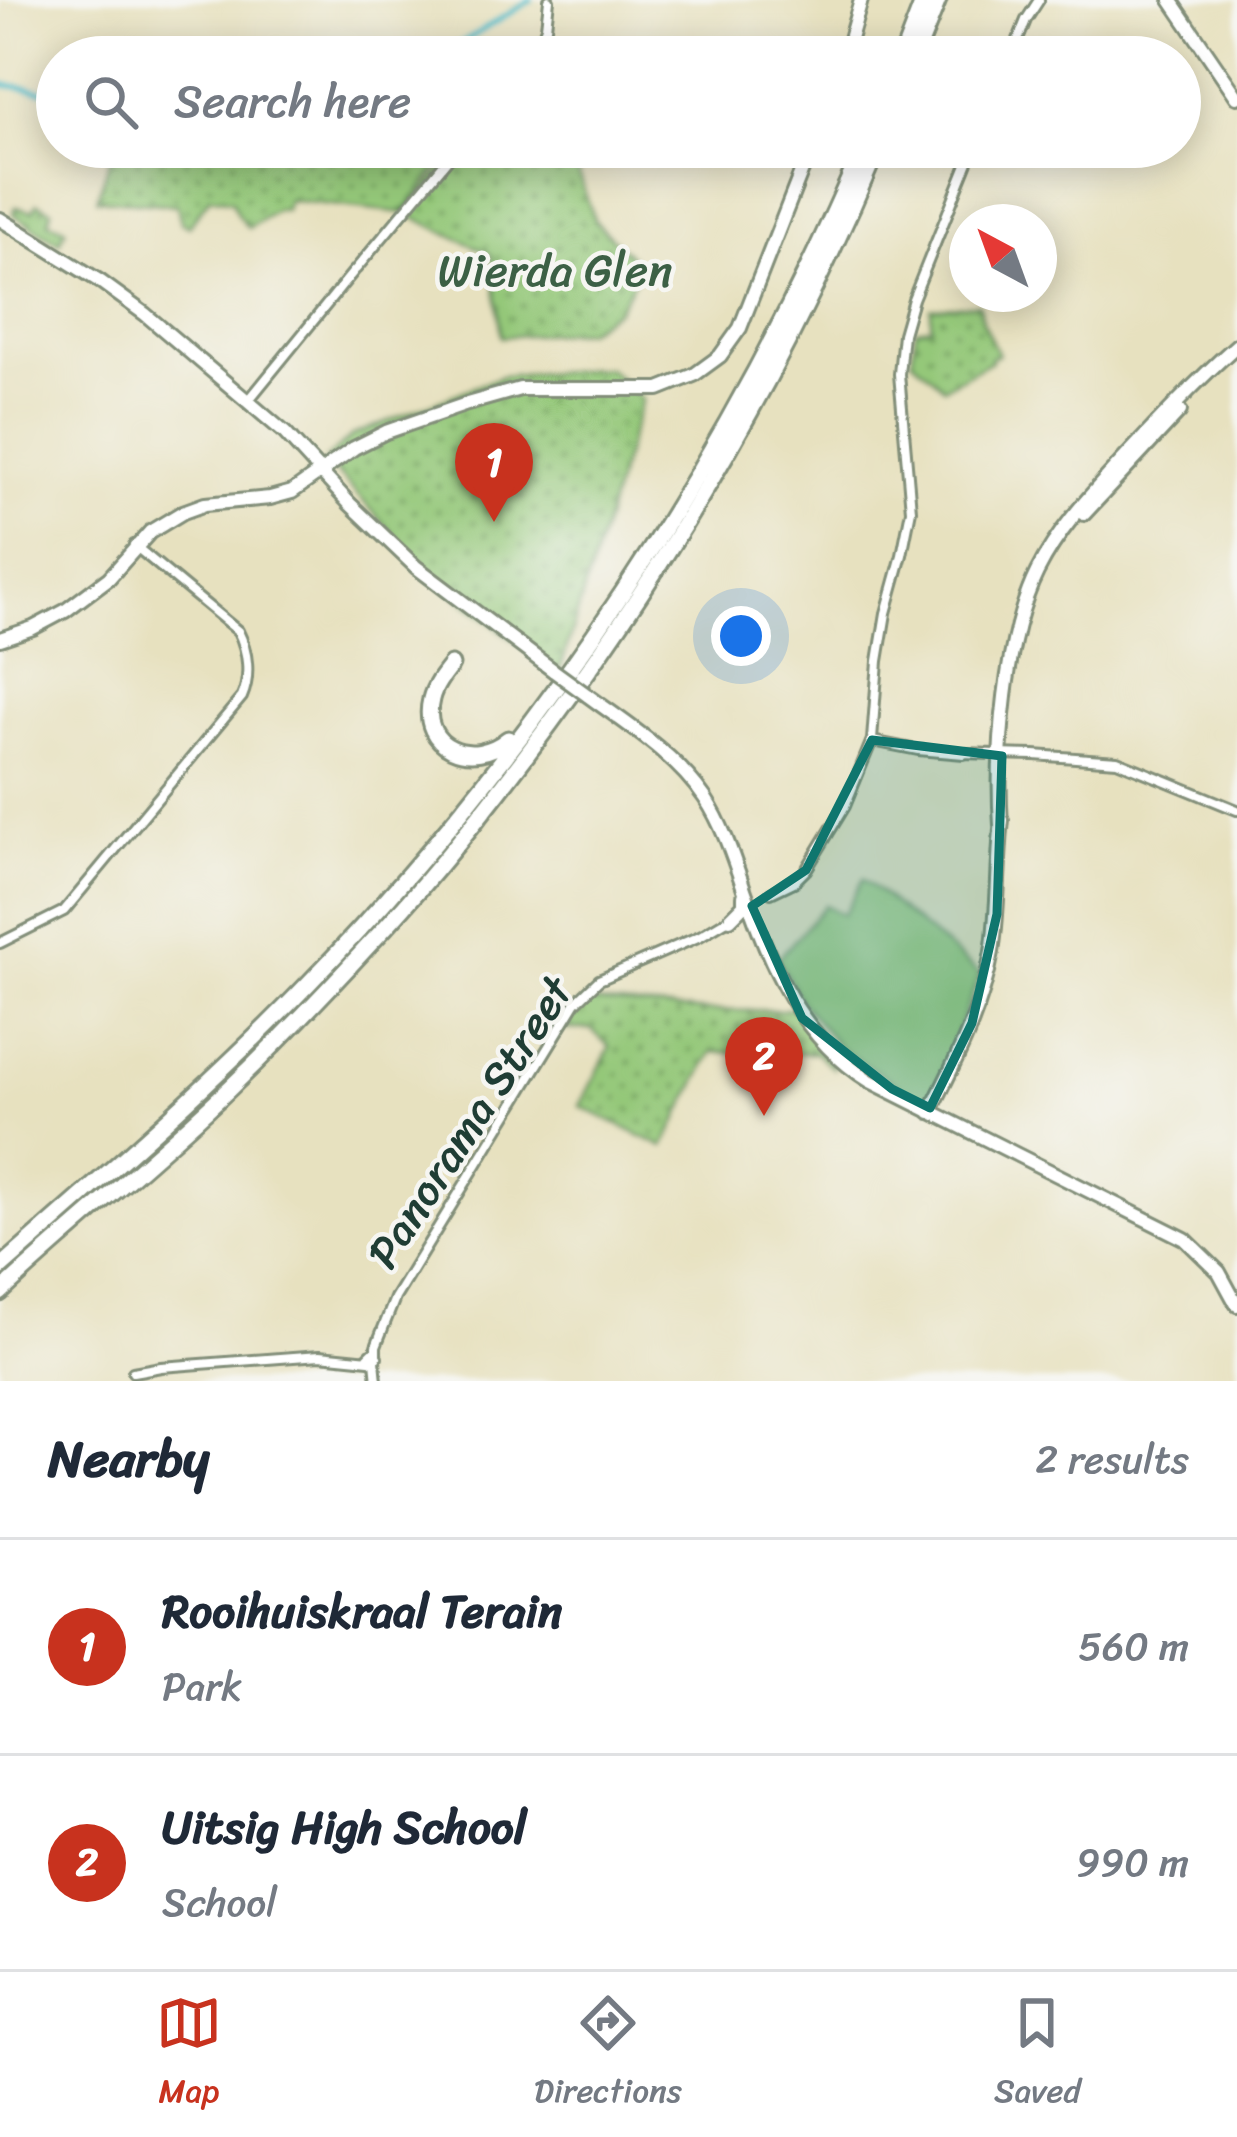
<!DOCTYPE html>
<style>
:root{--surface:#fff;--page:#f2f2f3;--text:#1f2937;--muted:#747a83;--line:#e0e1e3;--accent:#c8321e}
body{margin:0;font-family:Sriracha,sans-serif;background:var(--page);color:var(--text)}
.compass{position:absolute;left:949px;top:204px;width:108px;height:108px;border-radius:50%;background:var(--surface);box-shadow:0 6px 30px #0003;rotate:319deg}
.you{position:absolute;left:741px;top:636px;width:42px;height:42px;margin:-30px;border:9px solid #fff;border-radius:50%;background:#1a73e8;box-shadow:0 0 0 18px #1a73e833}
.badge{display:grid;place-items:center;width:78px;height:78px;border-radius:50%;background:var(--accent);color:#fff;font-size:39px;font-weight:700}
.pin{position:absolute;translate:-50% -99px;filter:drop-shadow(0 3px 6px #0008)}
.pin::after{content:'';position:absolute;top:63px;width:42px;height:36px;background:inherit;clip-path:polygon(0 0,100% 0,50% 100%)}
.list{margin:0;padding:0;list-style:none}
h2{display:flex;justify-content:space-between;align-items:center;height:156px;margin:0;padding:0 48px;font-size:51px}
h2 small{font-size:39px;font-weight:400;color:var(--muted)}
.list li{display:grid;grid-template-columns:78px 1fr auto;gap:36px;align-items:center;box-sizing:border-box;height:216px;padding:0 48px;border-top:3px solid var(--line)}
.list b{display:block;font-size:45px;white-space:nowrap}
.list p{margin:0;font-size:39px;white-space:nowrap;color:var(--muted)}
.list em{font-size:39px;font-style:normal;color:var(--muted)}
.icon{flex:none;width:66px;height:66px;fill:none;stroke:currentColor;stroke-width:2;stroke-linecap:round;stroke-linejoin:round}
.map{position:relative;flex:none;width:1237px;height:1381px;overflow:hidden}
.search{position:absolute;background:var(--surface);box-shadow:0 6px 30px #0003;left:36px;right:36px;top:36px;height:132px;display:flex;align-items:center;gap:30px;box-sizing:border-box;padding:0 42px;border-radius:66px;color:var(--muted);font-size:45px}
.sheet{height:588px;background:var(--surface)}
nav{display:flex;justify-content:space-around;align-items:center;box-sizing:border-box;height:168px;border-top:3px solid var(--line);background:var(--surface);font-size:33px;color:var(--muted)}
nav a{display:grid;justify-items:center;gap:6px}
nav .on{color:var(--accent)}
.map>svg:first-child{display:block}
</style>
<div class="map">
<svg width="1237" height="1381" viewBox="0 0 1237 1381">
<defs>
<pattern id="park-dots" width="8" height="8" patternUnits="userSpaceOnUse" patternTransform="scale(3)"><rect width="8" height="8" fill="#94c879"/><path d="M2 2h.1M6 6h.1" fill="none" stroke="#78a464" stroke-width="1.8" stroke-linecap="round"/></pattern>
</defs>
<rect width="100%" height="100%" fill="#f6f6f2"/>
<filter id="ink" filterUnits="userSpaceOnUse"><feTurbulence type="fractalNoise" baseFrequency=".00833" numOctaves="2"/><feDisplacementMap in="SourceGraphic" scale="24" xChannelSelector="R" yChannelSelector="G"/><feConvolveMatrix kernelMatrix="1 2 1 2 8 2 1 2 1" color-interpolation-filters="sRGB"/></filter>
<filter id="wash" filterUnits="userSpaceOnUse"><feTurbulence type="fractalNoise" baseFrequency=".004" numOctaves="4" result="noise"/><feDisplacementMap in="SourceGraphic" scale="48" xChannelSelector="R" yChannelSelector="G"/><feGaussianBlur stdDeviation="2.7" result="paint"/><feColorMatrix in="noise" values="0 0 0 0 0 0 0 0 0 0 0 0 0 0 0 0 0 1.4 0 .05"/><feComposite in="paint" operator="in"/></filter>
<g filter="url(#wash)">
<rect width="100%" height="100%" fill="#e7e1bf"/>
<path fill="#94c879" stroke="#5a8256" stroke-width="3" d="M863 879 980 974 929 1104 841 1049 803 1005 778 959 825 905 843 915Z"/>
<path fill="url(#park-dots)" stroke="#5a8256" stroke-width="3" d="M114 147H454L403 213 288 200 285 210H277L248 228 238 216 232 201 210 197 189 226 181 223 177 205 97 199Z
M461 147H569L595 222 642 267 618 309 585 331 501 337 491 254 406 214Z
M37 203 52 210 49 222 66 228 59 243 13 214 16 207 33 211Z
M979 304 983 323 998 354 990 358 991 361 944 387 912 359 916 329 931 327V308Z
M608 368 642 399 559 674 440 584 325 460 353 435 502 376Z
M584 1001 703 1011 783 1010 793 1007 834 1057 833 1068 816 1053 712 1052 664 1147 580 1106 610 1047 591 1029H564Z"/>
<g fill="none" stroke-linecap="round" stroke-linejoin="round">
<path stroke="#4dbbc6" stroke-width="6" d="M439 57 531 0
M0 84 57 93"/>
</g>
</g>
<g filter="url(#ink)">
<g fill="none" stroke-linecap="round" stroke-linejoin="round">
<defs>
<path id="minor" d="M535 57 546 27 549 0
M1011 57 1026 20 1039 0
M356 269 458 147
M248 401 354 271
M872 741 918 750 964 754
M961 753 1034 755 1117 761 1237 810
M771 893 794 882 806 870 845 806 872 740 878 661 886 613 902 555 911 510 899 374 903 334 913 299 974 147
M0 943 64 911 242 697C251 676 248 651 238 631L134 545
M372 1353 377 1357 373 1362 368 1357Z
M376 1355V1346L395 1298 576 1002 599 980 700 936 732 917
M375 1361 377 1381
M133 1372 161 1367 320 1355 369 1360"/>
<path id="major" d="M1171 0 1237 97
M845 57 861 0
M0 219 101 282 145 314 285 433 350 504 416 567 554 671
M1084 514 1180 411
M0 639 33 628 65 611 109 578 150 532 183 512 205 504 270 498 292 492 354 448 386 432 467 404 520 389H659L694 375 720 356 740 328 811 147
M587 695C629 726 675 754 705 798 724 827 734 860 745 892 771 966 800 1038 870 1081L1185 1239 1219 1272 1237 1305
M1001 825C996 753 1005 636 1037 572 1058 530 1089 497 1120 463 1158 422 1195 382 1237 345
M730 919 744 905V896
M930 1112C956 1061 982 1009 992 952 999 909 997 864 1002 820"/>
<path id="highway" d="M902 57 924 0
M915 57 938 0
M451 665C443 675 434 686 431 699 419 748 473 769 508 739
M0 1268C105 1175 211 1085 308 984 541 744 732 455 863 147
M0 1293C75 1223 156 1159 230 1088 278 1042 324 994 369 945 425 886 476 822 525 757 668 569 787 364 878 147"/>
</defs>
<use href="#minor" stroke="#838f7a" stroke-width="14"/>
<use href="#major" stroke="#838f7a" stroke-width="18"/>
<use href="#highway" stroke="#838f7a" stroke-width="21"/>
<use href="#minor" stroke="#fff" stroke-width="8"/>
<use href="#major" stroke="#fff" stroke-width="12"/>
<use href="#highway" stroke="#fff" stroke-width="15"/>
<defs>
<path id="major-bridge" d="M554 671 587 695"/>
</defs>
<use href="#major-bridge" stroke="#838f7a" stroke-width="18" stroke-linecap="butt"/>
<use href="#major-bridge" stroke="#fff" stroke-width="12"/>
</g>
</g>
<path fill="#0f766e" fill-opacity="0.2" stroke="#0f766e" stroke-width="9" stroke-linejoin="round" d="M872 740 1002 756 997 914 972 1023 930 1108 892 1089 802 1018 752 906 806 870Z"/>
<g text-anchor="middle" stroke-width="9" stroke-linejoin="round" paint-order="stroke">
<g font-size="45" fill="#3c6045" stroke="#f6f6f2">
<text x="555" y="286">Wierda Glen</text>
</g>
<g font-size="45" fill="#1f3d34" stroke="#f6f6f2">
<text transform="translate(469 1122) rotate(-57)" y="16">Panorama Street</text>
</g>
</g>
</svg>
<svg class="compass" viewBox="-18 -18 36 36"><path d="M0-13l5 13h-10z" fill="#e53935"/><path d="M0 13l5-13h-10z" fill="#747a83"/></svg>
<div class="you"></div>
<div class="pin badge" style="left:494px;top:522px">1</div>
<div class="pin badge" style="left:764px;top:1116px">2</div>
<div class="search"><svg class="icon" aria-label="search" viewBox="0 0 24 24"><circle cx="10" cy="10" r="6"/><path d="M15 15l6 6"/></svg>Search here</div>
</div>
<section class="sheet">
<h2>Nearby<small>2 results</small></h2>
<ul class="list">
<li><span class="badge">1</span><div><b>Rooihuiskraal Terain</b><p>Park</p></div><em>560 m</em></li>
<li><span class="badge">2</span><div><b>Uitsig High School</b><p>School</p></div><em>990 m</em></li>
</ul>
</section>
<nav>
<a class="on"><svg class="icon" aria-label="map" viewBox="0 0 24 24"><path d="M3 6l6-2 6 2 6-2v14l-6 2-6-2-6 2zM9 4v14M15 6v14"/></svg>Map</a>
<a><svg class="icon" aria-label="directions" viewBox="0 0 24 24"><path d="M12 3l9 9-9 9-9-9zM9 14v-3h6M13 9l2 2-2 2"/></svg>Directions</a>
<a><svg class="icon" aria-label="saved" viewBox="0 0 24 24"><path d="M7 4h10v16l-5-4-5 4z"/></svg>Saved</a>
</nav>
